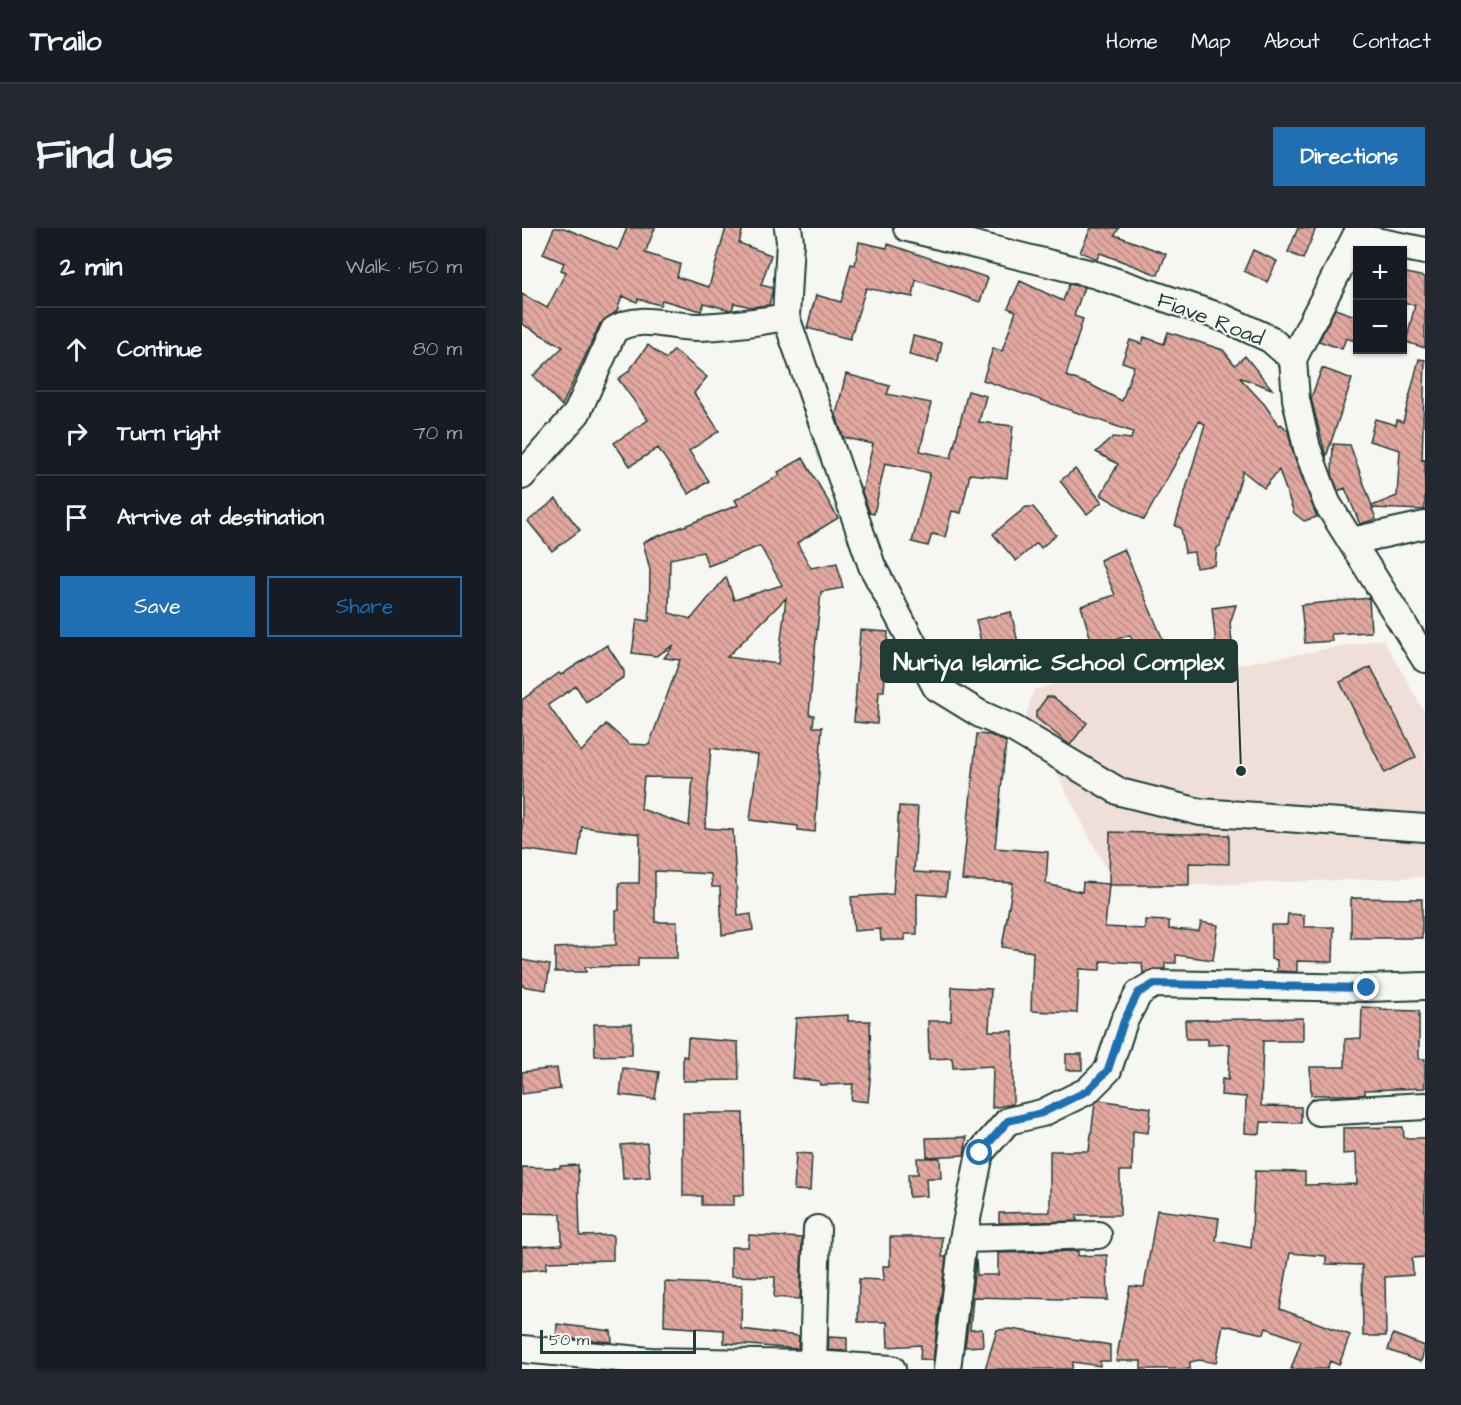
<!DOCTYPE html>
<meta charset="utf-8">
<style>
:root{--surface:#171b24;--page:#242831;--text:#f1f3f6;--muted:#9ea1a6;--line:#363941;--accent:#1f6fb2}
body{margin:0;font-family:"Architects Daughter",sans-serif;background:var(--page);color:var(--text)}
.controls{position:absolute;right:18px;top:18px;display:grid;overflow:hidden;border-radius:0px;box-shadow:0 2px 4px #0004}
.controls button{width:54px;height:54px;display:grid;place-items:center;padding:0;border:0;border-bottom:2px solid var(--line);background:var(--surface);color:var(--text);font:30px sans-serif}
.scale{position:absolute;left:18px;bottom:15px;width:156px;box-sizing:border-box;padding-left:6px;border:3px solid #1f3d34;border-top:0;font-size:16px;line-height:21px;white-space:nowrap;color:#1f3d34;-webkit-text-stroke:4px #f6f6f2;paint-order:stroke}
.stop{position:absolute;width:18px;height:18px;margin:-14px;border:4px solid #1f6fb2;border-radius:50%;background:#fff}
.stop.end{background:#1f6fb2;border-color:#fff;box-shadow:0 2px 6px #0008}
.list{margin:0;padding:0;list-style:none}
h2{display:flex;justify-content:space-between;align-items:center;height:78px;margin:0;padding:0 24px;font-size:26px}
h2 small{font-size:20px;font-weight:400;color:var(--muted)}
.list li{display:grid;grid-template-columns:39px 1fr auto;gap:18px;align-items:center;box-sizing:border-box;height:84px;padding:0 24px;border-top:2px solid var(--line)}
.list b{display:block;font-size:22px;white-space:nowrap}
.list em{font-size:20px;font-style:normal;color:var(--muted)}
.actions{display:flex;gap:12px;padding:18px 24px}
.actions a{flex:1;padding:14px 0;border:2px solid var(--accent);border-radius:0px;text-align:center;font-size:21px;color:var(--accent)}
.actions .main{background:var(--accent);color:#fff}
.icon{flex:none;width:33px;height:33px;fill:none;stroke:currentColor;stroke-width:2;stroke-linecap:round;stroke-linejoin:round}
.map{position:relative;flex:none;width:903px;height:1141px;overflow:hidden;border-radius:0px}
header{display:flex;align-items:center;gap:36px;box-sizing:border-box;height:84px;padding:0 30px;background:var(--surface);border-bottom:2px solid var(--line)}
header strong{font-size:28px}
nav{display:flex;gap:33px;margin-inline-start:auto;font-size:21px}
.intro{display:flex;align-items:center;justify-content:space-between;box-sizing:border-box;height:144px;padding:0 36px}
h1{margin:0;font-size:42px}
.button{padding:15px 27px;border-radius:0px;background:var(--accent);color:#fff;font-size:21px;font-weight:700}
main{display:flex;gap:36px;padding:0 36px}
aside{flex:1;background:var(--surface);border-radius:0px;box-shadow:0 2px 4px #0004}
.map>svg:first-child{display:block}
</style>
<header>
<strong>Trailo</strong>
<nav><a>Home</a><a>Map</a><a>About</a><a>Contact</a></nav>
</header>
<div class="intro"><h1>Find us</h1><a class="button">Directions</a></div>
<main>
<aside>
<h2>2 min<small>Walk · 150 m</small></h2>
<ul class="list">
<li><svg class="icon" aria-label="ahead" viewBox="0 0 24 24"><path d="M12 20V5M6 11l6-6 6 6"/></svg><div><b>Continue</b></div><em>80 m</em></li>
<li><svg class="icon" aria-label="right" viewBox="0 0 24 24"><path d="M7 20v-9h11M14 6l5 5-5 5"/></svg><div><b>Turn right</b></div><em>70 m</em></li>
<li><svg class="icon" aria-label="arrive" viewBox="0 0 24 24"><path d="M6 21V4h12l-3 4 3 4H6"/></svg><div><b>Arrive at destination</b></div></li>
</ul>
<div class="actions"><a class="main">Save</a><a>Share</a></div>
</aside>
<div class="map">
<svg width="903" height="1141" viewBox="0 0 903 1141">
<defs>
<pattern id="building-back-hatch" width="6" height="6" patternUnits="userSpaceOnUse" patternTransform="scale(1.5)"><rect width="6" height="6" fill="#e2a8a0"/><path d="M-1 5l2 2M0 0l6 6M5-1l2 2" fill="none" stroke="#b78a83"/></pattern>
</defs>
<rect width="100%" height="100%" fill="#f6f6f2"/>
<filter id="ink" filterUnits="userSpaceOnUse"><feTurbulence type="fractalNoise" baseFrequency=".0167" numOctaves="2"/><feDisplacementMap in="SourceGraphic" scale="12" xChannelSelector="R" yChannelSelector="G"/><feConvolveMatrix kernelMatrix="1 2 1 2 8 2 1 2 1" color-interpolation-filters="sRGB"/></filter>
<g filter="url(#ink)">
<path fill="#f0dfd9" d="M861 411 903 485V649L594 660 504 486 512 462 579 441 698 440Z"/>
<path fill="url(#building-back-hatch)" stroke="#1f3d34" stroke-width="1.5" fill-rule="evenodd" d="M32 0H42L96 22 105 0H133L123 25 158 36 155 49 187 59 204 0H221L217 15 249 27 239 57 251 60 247 77 229 79 212 75 210 82H208L182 75 179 83 140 72 138 77 116 71 115 74 100 68 95 83 78 96 40 178 11 148 41 119 0 96V66L25 80 44 44 39 42 42 35 21 26Z
M569 0H597L593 7 644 26 636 47 578 25 575 31 558 24Z
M776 0H794L781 31 766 24Z
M337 14 365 20 366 16 466 50 458 74 394 52 391 69 344 60 328 111 285 100 294 67 319 74 329 36 333 37Z
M731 22 755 33 745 54 722 43Z
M880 44 903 49V120L884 114 893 77 880 74Z
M498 53 541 73 547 56 562 59 552 88 561 91 544 148 569 157 600 173 612 138 600 134 608 112 620 116 622 109 642 116 646 104 701 122 713 137 723 128 750 161 717 149 743 177 757 198 759 196 766 203 771 225 795 289 782 293 772 285 757 242 742 260 721 243 698 318 695 320 693 337 674 340 672 324 663 325 659 300 653 298 683 196 677 193 622 292 579 267 596 236 574 224 591 209 609 211 611 204 461 152 471 120 480 123 494 83 486 80Z
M813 81 836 89V114L824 110 820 121 797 113Z
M391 108 420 115 416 134 387 127Z
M126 117 144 131 152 122 185 149 172 165 197 203 167 223 187 253 167 266 136 220 108 238 92 215 126 192 96 151 106 144Z
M897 131 903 132 900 232 903 231V282L850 280 854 291 838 296 823 260 816 263 810 246 811 216 828 217 850 278 875 268 878 222 847 213 853 191 874 197 875 192 881 194Z
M800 140 830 151 804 229 789 170Z
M324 146 368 158 365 166 409 175 398 223 429 230 446 163 464 168 457 194 491 198 485 250 448 246 439 285 430 283 423 309 410 306 406 318 390 314 408 245 363 235 352 286 348 285 340 264 351 216 321 209 314 187Z
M281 230 316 290 275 315 289 340 315 335 321 360 299 364 291 441 287 487H292L291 499H300L293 604 276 602V598L228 592 236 527 189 520 183 600 211 602 216 688 229 686 231 702 200 707 198 659H190L189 646 133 643V694H155V730H116V738L63 739 64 744H33V720L94 717V683L97 682V655H117L118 606 60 599 56 629 0 621V472L37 445 39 447 85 417 102 443V449L64 474 54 458 26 477 59 524 84 496 107 516 127 517 158 432 142 430 152 417 134 428 110 425 115 391 127 393 128 342 121 314 216 277 213 272 258 247 256 244ZM238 318 260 357 212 372 204 349 169 391 147 385 148 331 181 324 186 338ZM264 370 256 436 205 429ZM122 549 171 550 167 598 119 581Z
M553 241 580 274 565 286 538 253Z
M34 271 58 302 30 323 6 293Z
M504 279H511L534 307 519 320 515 315 494 333 471 306Z
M602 321 642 414 616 425 608 407 571 419 559 378 593 367 578 332Z
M847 370 849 404 809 406 810 413 783 415 779 377Z
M714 377 708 395 711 425 695 426 690 380Z
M489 384 501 437 519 439V443L468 453 454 392Z
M338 402 366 404 362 463H357L355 496 332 494Z
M849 439 894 529 863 545 818 454Z
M525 469H531L565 495 548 517 514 490V484Z
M455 506 468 507 484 514 473 620 526 624 524 656 560 664 561 654 587 656 588 604 707 607V636L667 635V657H587L583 699 623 701V692L647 693V701L677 703 679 694 696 697 691 732 654 727V735H643V741H632L621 745 620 735 579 733 578 742 557 741 555 785 509 783 511 724 480 719 491 655 440 652Z
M377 578 396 579 392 644 426 646 424 668 395 666V706H383V712H359L358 701 332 703 329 669 371 666Z
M829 670 900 671V710H829Z
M766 686 782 687V699H812L811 734 775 733V744L755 743V732L749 731V697H765Z
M0 732 28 737 24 762 0 758Z
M430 759 469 761 467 803H491V876L470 880 471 838 431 840 430 830 407 831 406 793H429Z
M840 779 859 780V782L897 783V831H903V860L843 862V866L839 867H789L788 839H823V811L839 810Z
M326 787V793H348L349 841 346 874 329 872 331 856 298 857 297 853 270 850 274 790Z
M781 790V813H741L739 878 779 879V895L739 894 738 906 723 905 724 869 699 867 700 851 706 852 708 816 686 817V811H664L663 792Z
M72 796H110V827L73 828Z
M166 810 216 814 217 852 161 853V828L165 829Z
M544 826H560V842H544Z
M35 840 38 861 0 866V844Z
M101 840 137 844 133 871 98 867Z
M577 872 629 880 626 905 611 903 610 943H598V987H555V993L477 995V985L528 984V923H567L573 875Z
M161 885H221L222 967H212V977H180V968H161Z
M881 899 882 910H903V1029L890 1030 891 1047 863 1049 864 1108H841L840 1037 804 1036V1028L768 1025 758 1081 828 1107 817 1137 808 1133 805 1141H769L779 1113 744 1100 742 1106 701 1097 694 1135 677 1132 668 1134V1141H619V1133H594L608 1058 622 1059 635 982 697 990 694 1013 729 1020 733 943 783 944V957L835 956 834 925 821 926V900Z
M445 909 442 927 405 929 404 910Z
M125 915 128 949 101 951 99 917Z
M274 925 290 926 288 963 272 962Z
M395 930H418L419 950H404L405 968 387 969 386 946H396Z
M56 937 58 1008 91 1007V1032L25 1034 24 1041 0 1043V1019L40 1017 39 986 0 985V939L38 940V938Z
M227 1007 280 1010 278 1071 252 1069 253 1049 209 1048V1019H226Z
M368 1009H420V1029H424L411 1132 398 1131 399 1117 366 1119 365 1094H336L337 1051 362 1052 361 1038H368Z
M556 1023V1028L585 1027 586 1072 451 1069 448 1102 460 1101 461 1118 443 1119 454 1032 455 1047H476V1025Z
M143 1054 220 1057 219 1101 277 1108 276 1121 202 1115V1102L142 1098Z
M35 1096 89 1103 90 1114 34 1109Z
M489 1101 588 1117V1133H578V1138L551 1134 550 1141H463L475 1102Z
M871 1106 903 1118 899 1134 866 1122Z
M307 1109 325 1110V1123L306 1122Z"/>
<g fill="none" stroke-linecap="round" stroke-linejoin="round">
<defs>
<path id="minor" d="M266 0 268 13 264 89 350 338 414 459 458 486 492 501 598 564 678 584 903 600
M385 0 574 47 702 90 748 111 771 131 774 171 785 220 805 275 903 431
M834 9 903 23
M771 131 838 0
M0 248 55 185 92 102C117 85 149 100 177 99 207 98 235 94 264 89
M830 313 903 297
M797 884 903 878
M441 1011 576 1007
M0 1121 128 1133 291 1136 370 1141
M291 1136 295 1001
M425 1141 441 1011 458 925 486 893 520 885 565 863 586 842 602 793 617 765 632 756 845 760 903 758"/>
</defs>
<use href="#minor" stroke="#1f3d34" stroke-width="30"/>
<use href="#minor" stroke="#f6f6f2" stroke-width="26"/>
</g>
</g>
<g fill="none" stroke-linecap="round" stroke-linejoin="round" filter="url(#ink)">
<path stroke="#1f6fb2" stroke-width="8" d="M458 925 486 893 520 885 565 863 586 842 602 793 616 765 632 756 845 760"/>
</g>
<g text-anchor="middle" stroke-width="4.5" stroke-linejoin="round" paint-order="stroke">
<g font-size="22" fill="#1f3d34" stroke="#f6f6f2">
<text transform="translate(689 90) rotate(21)" y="8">Fiave Road</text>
</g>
</g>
<path fill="none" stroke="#1f3d34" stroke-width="2" d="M719 543L715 433"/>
<circle fill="#1f3d34" stroke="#f6f6f2" stroke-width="2" cx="719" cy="543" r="6"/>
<rect fill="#1f3d34" stroke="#1f3d34" stroke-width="2" x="359" y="412" width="356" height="42" rx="6"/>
<g font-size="24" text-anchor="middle" font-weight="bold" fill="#fff">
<text x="537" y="442">Nuriya Islamic School Complex</text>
</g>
</svg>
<div class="controls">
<button>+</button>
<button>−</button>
</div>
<div class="scale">50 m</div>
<div class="stop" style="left:458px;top:925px"></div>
<div class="stop end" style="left:845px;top:760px"></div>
</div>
</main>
